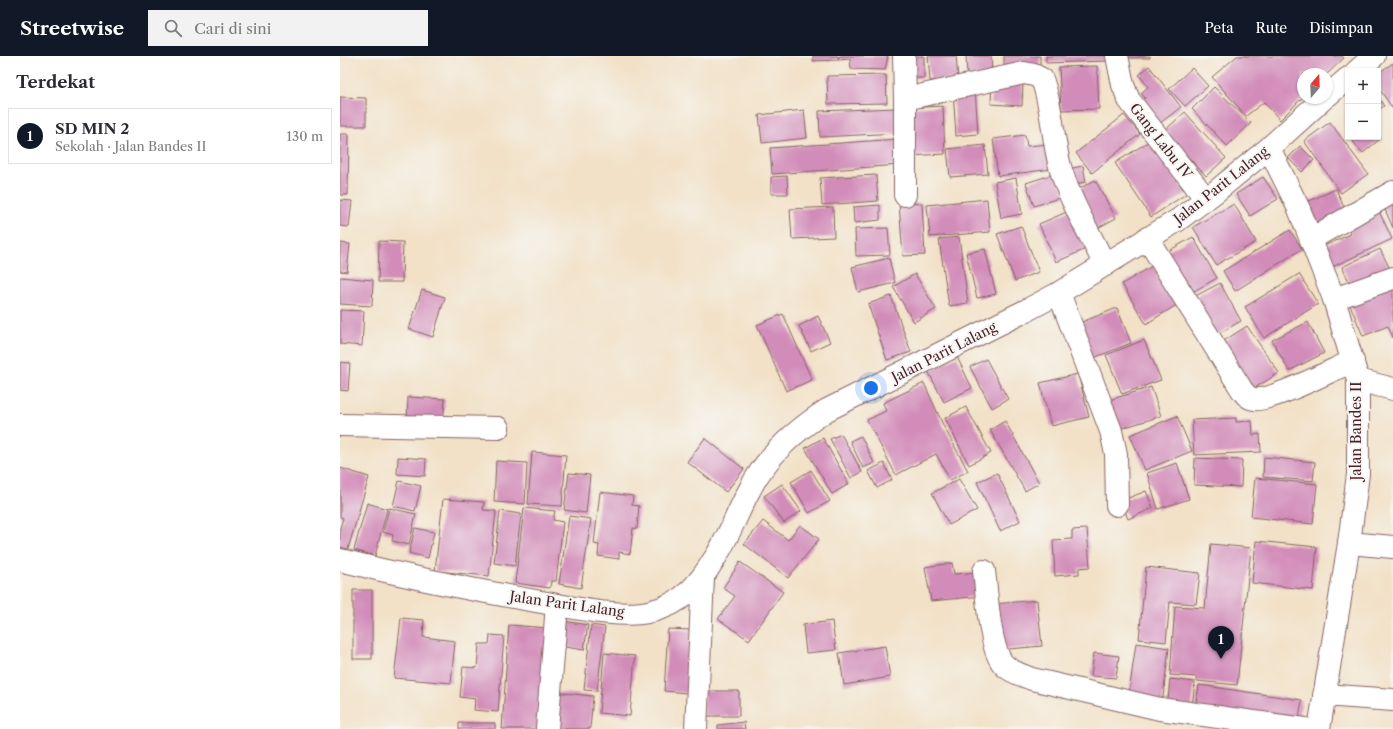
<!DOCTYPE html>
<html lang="id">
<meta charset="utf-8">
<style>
:root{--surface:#fff;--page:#f2f2f3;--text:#2b2b33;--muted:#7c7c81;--line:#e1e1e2;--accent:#111827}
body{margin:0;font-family:"Libre Caslon Text",serif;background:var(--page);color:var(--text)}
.controls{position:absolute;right:12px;top:12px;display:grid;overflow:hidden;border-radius:0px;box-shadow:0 1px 3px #0004}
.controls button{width:36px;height:36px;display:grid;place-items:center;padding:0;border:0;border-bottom:1px solid var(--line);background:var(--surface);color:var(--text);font:20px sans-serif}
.compass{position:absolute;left:957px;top:12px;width:36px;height:36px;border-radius:50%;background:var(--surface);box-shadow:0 1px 3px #0004;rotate:19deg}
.you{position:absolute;left:531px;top:332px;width:14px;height:14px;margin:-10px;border:3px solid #fff;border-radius:50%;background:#1a73e8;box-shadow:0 0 0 6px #1a73e833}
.badge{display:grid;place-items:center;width:26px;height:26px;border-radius:50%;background:var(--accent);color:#fff;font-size:13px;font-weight:700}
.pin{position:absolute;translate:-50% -33px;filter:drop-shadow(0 1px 2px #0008)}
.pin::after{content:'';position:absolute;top:21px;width:14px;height:12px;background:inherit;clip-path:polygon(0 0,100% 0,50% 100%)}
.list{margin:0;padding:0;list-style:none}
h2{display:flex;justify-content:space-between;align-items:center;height:52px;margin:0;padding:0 16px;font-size:17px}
h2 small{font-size:13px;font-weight:400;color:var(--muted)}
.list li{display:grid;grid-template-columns:26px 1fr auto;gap:12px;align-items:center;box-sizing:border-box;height:56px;margin:0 8px 8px;padding:0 8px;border:1px solid var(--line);border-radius:0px}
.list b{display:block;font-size:15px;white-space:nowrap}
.list p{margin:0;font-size:13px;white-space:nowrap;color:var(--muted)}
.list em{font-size:13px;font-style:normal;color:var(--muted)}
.icon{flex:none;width:22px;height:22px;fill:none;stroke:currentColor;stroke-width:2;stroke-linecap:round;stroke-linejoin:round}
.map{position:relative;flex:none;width:1053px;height:673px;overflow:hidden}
header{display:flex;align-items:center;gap:24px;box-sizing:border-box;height:56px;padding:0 20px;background:var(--accent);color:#fff}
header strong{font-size:19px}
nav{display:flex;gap:22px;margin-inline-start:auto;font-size:14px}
.search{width:280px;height:36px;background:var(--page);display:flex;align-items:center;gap:10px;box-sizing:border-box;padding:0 14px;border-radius:0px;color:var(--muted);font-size:15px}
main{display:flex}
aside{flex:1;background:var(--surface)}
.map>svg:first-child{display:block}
</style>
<header>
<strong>Streetwise</strong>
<div class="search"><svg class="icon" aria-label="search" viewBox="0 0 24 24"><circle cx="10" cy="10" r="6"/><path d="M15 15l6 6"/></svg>Cari di sini</div>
<nav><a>Peta</a><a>Rute</a><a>Disimpan</a></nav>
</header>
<main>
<aside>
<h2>Terdekat<small></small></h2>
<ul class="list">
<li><span class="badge">1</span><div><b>SD MIN 2</b><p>Sekolah · Jalan Bandes II</p></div><em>130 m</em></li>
</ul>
</aside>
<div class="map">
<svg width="1053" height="673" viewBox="0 0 1053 673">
<rect width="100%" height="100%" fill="#f6f6f2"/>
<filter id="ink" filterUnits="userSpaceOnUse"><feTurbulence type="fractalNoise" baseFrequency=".025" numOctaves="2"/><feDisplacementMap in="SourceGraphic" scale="8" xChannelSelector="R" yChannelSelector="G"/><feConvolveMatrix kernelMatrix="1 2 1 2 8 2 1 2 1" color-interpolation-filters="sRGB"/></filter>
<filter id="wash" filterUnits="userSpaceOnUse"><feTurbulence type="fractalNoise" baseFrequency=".012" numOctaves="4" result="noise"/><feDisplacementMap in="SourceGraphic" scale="16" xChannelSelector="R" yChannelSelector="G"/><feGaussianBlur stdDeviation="0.9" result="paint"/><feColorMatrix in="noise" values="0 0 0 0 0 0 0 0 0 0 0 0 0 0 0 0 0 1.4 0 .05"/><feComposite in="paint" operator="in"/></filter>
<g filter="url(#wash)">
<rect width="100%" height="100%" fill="#f2e1c7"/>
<g id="blocks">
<path fill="#d28cb9" d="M473 0H498V4L473 5Z
M500 0H548L545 14 511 13 510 3 498 4Z
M570 0H584V22H570Z
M588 0H616L618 23 590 25Z
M626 0H651L652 19 627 20Z
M664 0H700V8L664 9Z
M706 0H767V5L706 7Z
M784 0H810V2H785Z
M897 0H1002L1004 2 987 18H963V41L940 64 924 46 906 60 872 21Z
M1053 7V53L1038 31V17Z
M757 10 759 53 721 54 719 11Z
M809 10 841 51 814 72 796 49 805 42 801 37 808 31 799 19Z
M852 12 868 30 845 50 829 33Z
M546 19 547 47 488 48 487 20Z
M652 24 683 26 682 50 651 48Z
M874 31 911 67 887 90 852 53Z
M635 32 638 78 616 80 613 34Z
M0 41 26 42V70H0Z
M1038 41 1044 50 1038 54Z
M603 50 605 98 569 100 566 52Z
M557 52 558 77 480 81 479 55Z
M464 54 467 82 422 87 419 59Z
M845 56 886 102 866 120 824 75Z
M784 59 800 78 752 117 736 97Z
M990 66 1028 118 1001 137 964 85Z
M0 78H9L8 139H0Z
M685 79 687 90 709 88 712 113 658 120 653 83Z
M1019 81H1039L1040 83 1023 97 1013 86Z
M558 83 560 109 432 118 430 92Z
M811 84 846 138 811 161 775 107Z
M645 89 648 118 610 121 607 93Z
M960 90 974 104 962 116 948 102Z
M743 110 746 126 730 129 727 113Z
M717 117 725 140 694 150 686 127Z
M536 119 538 145 482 149 480 122Z
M447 120 448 138H431V121Z
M923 121 938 143 910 160 896 138Z
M676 122 682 158 661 162 655 126Z
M755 124 776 162 754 174 733 136Z
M996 133 1008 161 979 174 967 146Z
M647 143 650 176 590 181 587 149Z
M0 144 12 145 9 171 0 170Z
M1053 145V172L1043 149Z
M582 147 585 199 563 200 559 148Z
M894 148 916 186 876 209 853 171Z
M540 149V164L514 167 513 151Z
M493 151 494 181 452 183 450 153Z
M1038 153 1052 183 992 211 982 191 1011 178 1007 168Z
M729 155 746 193 716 206 699 168Z
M681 170 699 216 675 225 657 178Z
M548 172 550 199 516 200 515 173Z
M950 174 962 193 895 235 883 215Z
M619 181 628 247 609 250 599 183Z
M853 181 877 222 847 239 823 198Z
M39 185 63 186 62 226H38Z
M0 187 10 188 7 216 0 215Z
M645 193 656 238 637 242 626 197Z
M1040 193 1051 215 1013 234 1002 211Z
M549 202 555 227 518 236 512 211Z
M814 209 838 248 806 268 782 228Z
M575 218 596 253 574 266 553 231Z
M959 218 978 248 924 282 905 251Z
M0 221 33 224 32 250 0 248Z
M1053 226V282L1048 270 1023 280 1008 244Z
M880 227 901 265 871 282 850 243Z
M82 234 105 241 93 281 69 273Z
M551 240 571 296 547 304 528 248Z
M777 252 791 287 751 303 737 268Z
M0 254 24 255 22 290 0 288Z
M443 258 472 324 446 335 417 269Z
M478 260 490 286 471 295 459 270Z
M968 266 984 297 949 315 932 284Z
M907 270 939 317 910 335 879 288Z
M804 284 821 324 782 338 766 299Z
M617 301 632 332 604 346 588 315Z
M646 303 668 343 652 352 630 311Z
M0 306 10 307 8 335 0 334Z
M738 318 749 361 711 370 700 327Z
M584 327 604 371 628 415 610 424 596 398 556 419 527 364 546 355 543 347Z
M811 331 821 360 776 374 766 345Z
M68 341 105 343 103 368 67 366Z
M626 351 651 397 629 409 605 362Z
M837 360 852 395 805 414 790 379Z
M896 362V366L912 365 913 379 920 378 921 396 854 399 852 364Z
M665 365 699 427 685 435 650 374Z
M501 378 522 416 511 422 490 383Z
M521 380 534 407 523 412 510 385Z
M365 382 404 413 386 436 347 406Z
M483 382 509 428 492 438 465 392Z
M192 396 226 399 222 450 188 448Z
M58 401 86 403 85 420 57 418Z
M924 401 975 406 973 425 923 421Z
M855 402 902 404 901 431 854 429Z
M156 405 187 407 185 448 154 446Z
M544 407 552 424 537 432 528 415Z
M837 407 849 443 818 453 807 417Z
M0 412 29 421 8 493 0 491V472L3 462 0 461Z
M471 414 490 445 469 457 451 426Z
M229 417 250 419 246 457 224 454Z
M657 417 680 465 660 475 637 426Z
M915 422 977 428 973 468 911 461Z
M619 423 637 454 609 469 592 437Z
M59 425 81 430 75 455 53 450Z
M442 428 461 455 444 467 424 440Z
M806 435 813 452 788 463 781 445Z
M260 436 293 440 292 449 299 450 297 473 293 472 290 498 279 496V503L258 500 259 489 254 488Z
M103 443 144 446 143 454 156 455 149 520 95 515Z
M27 447 47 453 35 500 14 494Z
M49 452 76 458 69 489 52 485 53 479 43 476Z
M184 452 215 455 213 464 223 466 216 525H211L210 532 175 527Z
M160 455 181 458 175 510 154 507Z
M229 460 251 463 241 532 219 528Z
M423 465 448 484 460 469 479 483 448 522 404 488Z
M75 472 94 476 88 502 69 497Z
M747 473 750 511 739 512V518L715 520 713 484 732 483V474Z
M916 485 977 491 973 534 912 527Z
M871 488 911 492 897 629 857 625V621L830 619 835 550 865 552Z
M400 506 443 536 409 584 378 563 395 540 383 532Z
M612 507 614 518 640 516 642 540 591 545 585 511Z
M806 511 860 517 856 548 830 546 826 586 799 583Z
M13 534H32V603H13Z
M697 544 702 590 658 594 654 548Z
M61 562 84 564 83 581 115 585 111 627 54 622Z
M223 565 248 569 244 594 219 590Z
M492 565 496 594 466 597 463 569Z
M169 569 208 572 201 673H162Z
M251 569 265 571 257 635 244 634Z
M328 573 351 574 347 637 324 635Z
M150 579 164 580 158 656 134 654 135 643 120 641 123 611 137 612 139 588H149Z
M796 587 829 592 822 649 788 644Z
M545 590 550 621 504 629 499 597Z
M264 597 295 600 290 660 259 657Z
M754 597 779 600 776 622 751 620Z
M830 623 855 626 851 657 827 654Z
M859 629 962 644 958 668 855 652Z
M364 635H399V660H364Z
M214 636 253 640 250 673H211Z
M404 666 405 673H378V669Z
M119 667H155V673H119Z"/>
</g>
</g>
<g filter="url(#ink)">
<use href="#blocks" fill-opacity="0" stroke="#856362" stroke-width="1"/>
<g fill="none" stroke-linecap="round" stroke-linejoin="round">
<defs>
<path id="minor" d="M564 0 565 43 684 17 694 19 702 23C713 52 712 84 721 114 731 147 750 178 765 209
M777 0 783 29 789 44 866 143
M565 139V43
M807 182 902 334C905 338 908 342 914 343 931 346 994 313 1013 305
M971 183 1053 136
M719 237 771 375 776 398 777 449
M994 243 1053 222
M1018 324 1053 333
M0 369 158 372
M1009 487 1053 491
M644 515C647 537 649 587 661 605 667 615 682 619 692 623L820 653 965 673
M984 639 1053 644
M207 673 217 549
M356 673 363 522"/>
<path id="tertiary" d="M1017 15 1034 0
M987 40 1008 22
M929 92 959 153 994 243 1018 324V418L1009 487 979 673
M0 504C68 521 137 535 207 547 236 552 283 563 312 555 341 548 358 530 373 505 388 483 397 457 410 433 427 399 456 374 487 354L685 255 719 237 838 164 874 137 929 92 984 42"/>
</defs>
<use href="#minor" stroke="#856362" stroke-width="24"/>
<use href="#tertiary" stroke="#856362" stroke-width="24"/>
<use href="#minor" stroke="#fff" stroke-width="22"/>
<use href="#tertiary" stroke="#fff" stroke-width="22"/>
</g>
</g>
<g text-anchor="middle" stroke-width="4" stroke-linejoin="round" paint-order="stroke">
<g font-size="14" fill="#4a1f2b" stroke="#f6f6f2">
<text transform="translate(821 85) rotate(52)" y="5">Gang Labu IV</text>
<text transform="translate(881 129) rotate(-38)" y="5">Jalan Parit Lalang</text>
<text transform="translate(604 296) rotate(-27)" y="5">Jalan Parit Lalang</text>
<text transform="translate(1016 375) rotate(-90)" y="5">Jalan Bandes II</text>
<text transform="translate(227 548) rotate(8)" y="5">Jalan Parit Lalang</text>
</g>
</g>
</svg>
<div class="controls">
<button>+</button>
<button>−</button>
</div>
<svg class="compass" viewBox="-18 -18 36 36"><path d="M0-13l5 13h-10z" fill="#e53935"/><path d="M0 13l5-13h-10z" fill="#7c7c81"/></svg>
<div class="you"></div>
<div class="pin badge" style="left:881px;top:603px">1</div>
</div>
</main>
